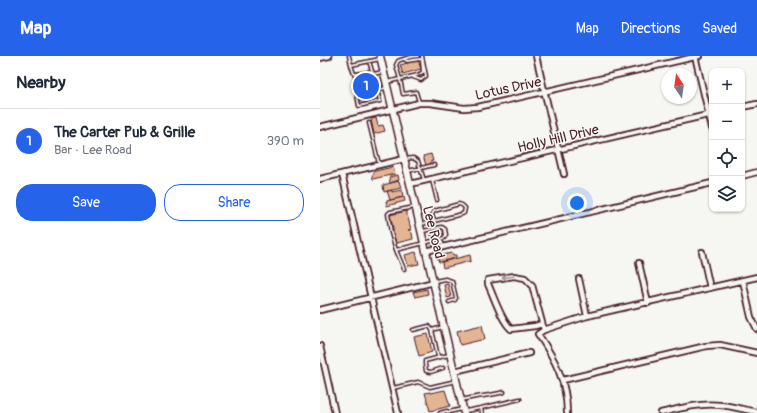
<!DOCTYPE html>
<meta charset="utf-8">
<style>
:root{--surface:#fff;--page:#f6f6f7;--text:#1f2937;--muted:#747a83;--line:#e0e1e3;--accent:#2563eb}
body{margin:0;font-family:Pangolin,sans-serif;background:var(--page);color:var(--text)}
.controls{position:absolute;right:12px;top:12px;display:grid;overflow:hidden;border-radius:8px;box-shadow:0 1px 3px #0004}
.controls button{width:36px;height:36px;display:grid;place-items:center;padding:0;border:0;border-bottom:1px solid var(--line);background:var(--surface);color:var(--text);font:20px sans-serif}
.compass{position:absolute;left:341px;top:12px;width:36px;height:36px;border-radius:50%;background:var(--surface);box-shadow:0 1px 3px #0004;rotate:347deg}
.you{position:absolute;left:257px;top:147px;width:14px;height:14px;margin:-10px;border:3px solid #fff;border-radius:50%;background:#1a73e8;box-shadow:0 0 0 6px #1a73e833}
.badge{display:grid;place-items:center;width:26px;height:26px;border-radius:50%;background:var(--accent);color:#fff;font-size:13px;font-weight:700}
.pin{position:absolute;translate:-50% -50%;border:2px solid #fff;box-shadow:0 1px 4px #0006}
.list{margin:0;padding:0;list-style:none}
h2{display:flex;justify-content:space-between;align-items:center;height:52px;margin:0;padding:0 16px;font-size:17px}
h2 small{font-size:13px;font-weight:400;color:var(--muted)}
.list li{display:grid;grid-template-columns:26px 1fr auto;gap:12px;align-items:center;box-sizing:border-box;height:64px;padding:0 16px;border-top:1px solid var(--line)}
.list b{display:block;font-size:15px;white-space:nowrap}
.list p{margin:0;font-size:13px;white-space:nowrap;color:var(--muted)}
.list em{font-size:13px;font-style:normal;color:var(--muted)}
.actions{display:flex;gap:8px;padding:12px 16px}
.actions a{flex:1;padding:9px 0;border:1px solid var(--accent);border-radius:16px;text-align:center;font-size:14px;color:var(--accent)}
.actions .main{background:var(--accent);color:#fff}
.icon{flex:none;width:22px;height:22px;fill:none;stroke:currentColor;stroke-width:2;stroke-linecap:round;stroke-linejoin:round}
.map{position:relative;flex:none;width:437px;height:357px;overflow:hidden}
header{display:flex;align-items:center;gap:24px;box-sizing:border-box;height:56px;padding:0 20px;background:var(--accent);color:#fff}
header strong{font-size:19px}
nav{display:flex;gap:22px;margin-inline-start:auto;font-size:14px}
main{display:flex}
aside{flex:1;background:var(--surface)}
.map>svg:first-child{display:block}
</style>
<header>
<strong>Map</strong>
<nav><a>Map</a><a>Directions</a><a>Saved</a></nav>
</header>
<main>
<aside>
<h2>Nearby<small></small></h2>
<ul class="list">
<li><span class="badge">1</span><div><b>The Carter Pub &amp; Grille</b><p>Bar · Lee Road</p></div><em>390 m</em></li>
</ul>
<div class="actions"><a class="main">Save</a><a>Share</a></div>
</aside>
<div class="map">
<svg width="437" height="357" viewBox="0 0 437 357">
<rect width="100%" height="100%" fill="#f6f6f2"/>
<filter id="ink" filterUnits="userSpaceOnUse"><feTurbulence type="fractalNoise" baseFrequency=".025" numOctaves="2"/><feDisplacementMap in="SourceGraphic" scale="8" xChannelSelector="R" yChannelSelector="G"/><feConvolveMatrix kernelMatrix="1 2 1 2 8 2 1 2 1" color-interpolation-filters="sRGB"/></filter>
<g filter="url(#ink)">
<path fill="#e3b593" stroke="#4a1f2b" d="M98 4 101 13 83 18 80 9Z
M46 15H48L50 19V23L48 24 47 21 39 23 38 21 47 18Z
M53 23 56 33 40 37 37 28Z
M56 62 58 70 63 69 65 75 54 78 51 63Z
M111 98 113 105H111V108L106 109 103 100Z
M73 111 75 118 53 123 52 120 55 115Z
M78 119 79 124 70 127 69 121Z
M79 125 81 132 64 136 63 129Z
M72 134V136L82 134 83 141 70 144 67 135Z
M84 141 85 145 67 150 66 145Z
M86 155 91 173 88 174H90L91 177H92L93 183 77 187V188L73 178V172L70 159Z
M123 173 124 178 111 180V176Z
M96 196 99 208 88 210 85 199Z
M132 197 133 199H136V202L119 206 117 200Z
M150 199 151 205 123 212 122 206Z
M128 228 131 241 127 242 124 229Z
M107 233 108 238 95 241 93 236Z
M162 269 165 283 140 289 137 275Z
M108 278 112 296 99 300 94 281Z
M125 334 130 350 110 355 105 337 110 336V337Z"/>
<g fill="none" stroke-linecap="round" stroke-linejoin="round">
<defs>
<path id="lane" d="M29 0 31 9 60 3
M84 3 87 5 100 3 102 4 103 16 98 19 80 23 76 9 78 5C84 2 91 1 98 0
M49 5 52 15
M31 9 34 18 46 17
M48 16 52 15 54 18 62 16
M93 21 101 24 106 20 102 0
M67 26 80 23 83 38 96 36 99 46
M57 35 60 45 39 50 37 39 66 32
M49 67 59 108
M85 103 93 102 98 105 104 124
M88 115 114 109
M112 124 117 144
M94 151 70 156 68 158 71 177 76 194 124 182 126 179 125 173 122 171 103 175
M101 168 106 167 142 158 144 157 145 152 142 149 139 148 114 155 112 159 114 165
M121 183 123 191
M76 194 84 213
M115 225 125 223 132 225 136 242 135 244 129 246
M123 271 112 274 118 300 120 301 129 299
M93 274 109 270 112 274
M120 301 105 305V308L106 315 111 316 123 312
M73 332 98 326 110 331 136 325
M142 344C156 340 170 340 184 336
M161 352 200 343
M146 355 161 352 162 357
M129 356 142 353
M120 357 127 355 129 357"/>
<path id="street" d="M216 0 244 118
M375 0 392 72
M0 2 9 0
M422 51 437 48
M0 71 99 47H110L144 52 158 51 379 0
M22 118 78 357
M422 120 437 116
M0 123 84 103
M90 128 392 58
M106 195 392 127
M382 196 390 232
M319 207 328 247
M259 223 267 260
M423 225 431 261 437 273
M0 254 114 226
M222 268 215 270 191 273C181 264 174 241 168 228V224L194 220 205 222 212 229 224 274
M0 290 15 357
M135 315 209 297
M243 324 386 290 400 289 437 297
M247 357C247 326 235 303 218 278L224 274 267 260 437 221
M341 357C361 352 380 347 400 349 412 350 425 354 437 356"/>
<path id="secondary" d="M60 0 144 357"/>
</defs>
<use href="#lane" stroke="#4a1f2b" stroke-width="5"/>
<use href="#street" stroke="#4a1f2b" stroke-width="8"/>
<use href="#secondary" stroke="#4a1f2b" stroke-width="9"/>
<use href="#lane" stroke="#f6f6f2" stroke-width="2"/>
<use href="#street" stroke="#f6f6f2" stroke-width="4.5"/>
<use href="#secondary" stroke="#f6f6f2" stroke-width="6"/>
</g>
<defs><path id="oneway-shaft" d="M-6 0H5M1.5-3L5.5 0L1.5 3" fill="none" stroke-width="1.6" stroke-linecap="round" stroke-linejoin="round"/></defs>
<use stroke="#a99598" href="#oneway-shaft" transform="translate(188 221) rotate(173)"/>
</g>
<g text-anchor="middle" stroke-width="3" stroke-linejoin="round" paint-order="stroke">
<g font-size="14" fill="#4a1f2b" stroke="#f6f6f2">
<text transform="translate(188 32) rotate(-12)" y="5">Lotus Drive</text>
<text transform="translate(238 82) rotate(-13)" y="5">Holly Hill Drive</text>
<text transform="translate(114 176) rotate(76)" y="5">Lee Road</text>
</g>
</g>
</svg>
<div class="controls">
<button>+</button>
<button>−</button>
<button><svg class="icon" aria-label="locate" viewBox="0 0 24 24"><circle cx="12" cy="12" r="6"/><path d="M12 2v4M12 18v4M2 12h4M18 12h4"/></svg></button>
<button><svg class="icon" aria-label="layers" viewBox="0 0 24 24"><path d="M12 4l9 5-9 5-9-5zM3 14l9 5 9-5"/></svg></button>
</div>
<svg class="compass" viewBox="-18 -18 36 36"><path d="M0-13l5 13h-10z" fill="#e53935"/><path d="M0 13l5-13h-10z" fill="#747a83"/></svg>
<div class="you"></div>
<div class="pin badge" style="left:46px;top:30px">1</div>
</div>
</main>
